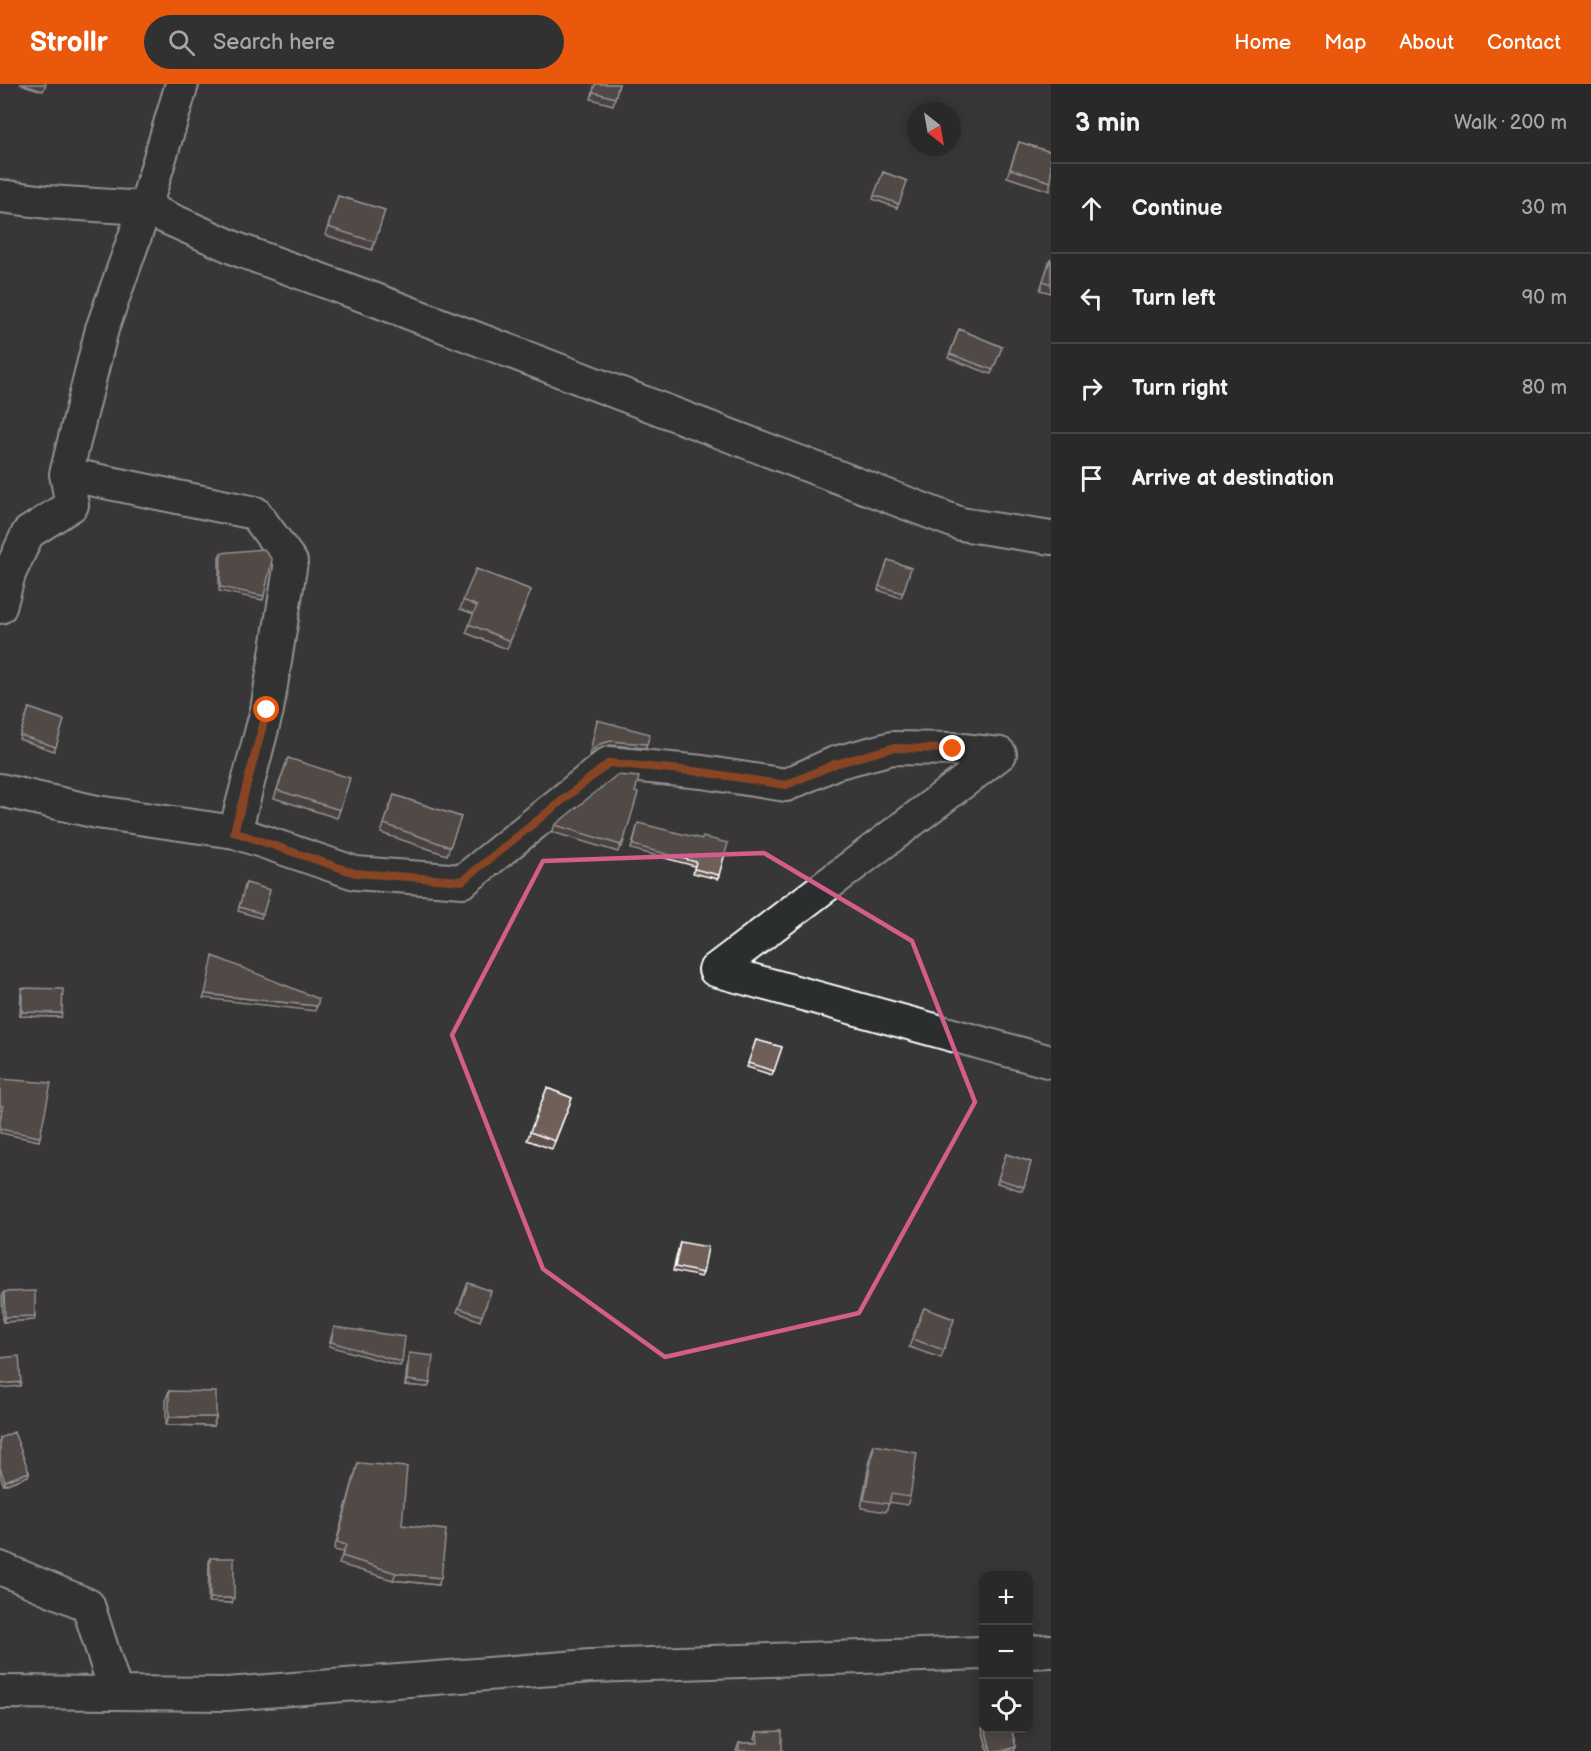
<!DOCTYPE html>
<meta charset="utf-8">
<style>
:root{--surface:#2a2929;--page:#323131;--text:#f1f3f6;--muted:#a5a6a8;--line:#464546;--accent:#ea580c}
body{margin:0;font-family:"Balsamiq Sans",sans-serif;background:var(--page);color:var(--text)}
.controls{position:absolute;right:18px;bottom:18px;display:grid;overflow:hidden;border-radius:12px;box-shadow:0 3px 15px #0003}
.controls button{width:54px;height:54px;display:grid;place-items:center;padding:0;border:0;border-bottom:2px solid var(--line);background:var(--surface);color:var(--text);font:30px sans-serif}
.compass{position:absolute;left:907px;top:18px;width:54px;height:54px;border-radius:50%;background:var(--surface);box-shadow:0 3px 15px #0003;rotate:149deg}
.stop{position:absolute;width:18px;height:18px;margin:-14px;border:4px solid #ea580c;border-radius:50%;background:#fff}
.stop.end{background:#ea580c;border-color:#fff;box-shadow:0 2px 6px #0008}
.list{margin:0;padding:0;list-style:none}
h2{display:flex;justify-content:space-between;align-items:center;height:78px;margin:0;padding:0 24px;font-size:26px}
h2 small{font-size:20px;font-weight:400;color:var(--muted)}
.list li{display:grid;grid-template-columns:39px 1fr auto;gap:18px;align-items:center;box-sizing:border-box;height:90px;padding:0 24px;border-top:2px solid var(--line)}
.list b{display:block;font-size:22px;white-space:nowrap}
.list em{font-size:20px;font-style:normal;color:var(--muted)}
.icon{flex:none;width:33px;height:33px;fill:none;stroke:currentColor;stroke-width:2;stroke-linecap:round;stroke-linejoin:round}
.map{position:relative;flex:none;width:1051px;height:1667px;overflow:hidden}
header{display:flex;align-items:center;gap:36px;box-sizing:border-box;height:84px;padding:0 30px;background:var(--accent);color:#fff}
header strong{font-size:28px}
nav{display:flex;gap:33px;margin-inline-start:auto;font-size:21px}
.search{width:420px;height:54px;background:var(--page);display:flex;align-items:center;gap:15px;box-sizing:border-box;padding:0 21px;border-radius:33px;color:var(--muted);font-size:22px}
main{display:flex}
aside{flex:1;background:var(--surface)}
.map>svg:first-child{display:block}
</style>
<header>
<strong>Strollr</strong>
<div class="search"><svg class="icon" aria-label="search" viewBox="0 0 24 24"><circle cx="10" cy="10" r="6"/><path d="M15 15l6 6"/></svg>Search here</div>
<nav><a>Home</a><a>Map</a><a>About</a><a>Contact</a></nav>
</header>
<main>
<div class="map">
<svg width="1051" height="1667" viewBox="0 0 1051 1667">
<rect width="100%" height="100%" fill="#383737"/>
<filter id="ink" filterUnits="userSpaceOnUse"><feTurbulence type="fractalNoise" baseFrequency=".0167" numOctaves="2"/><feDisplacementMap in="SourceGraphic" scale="12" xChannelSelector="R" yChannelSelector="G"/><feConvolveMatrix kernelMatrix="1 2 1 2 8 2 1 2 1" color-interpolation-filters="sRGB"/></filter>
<g filter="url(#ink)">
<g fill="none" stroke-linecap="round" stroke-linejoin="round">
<defs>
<path id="minor" d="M0 112 47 118 145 124 239 166 373 215 961 440 1051 454
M66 390 102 245 145 124 182 0
M0 523 9 490 28 449 72 421 66 390 255 429 291 478 267 626 235 748 355 789 463 797 609 679 702 688 786 701 835 679 892 664 953 665 1000 670 715 886 1051 978
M0 706 97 728 235 748
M0 1484 88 1521 116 1609
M1028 1568 1051 1567
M0 1608 227 1610 591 1582 984 1569"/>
</defs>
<use href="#minor" stroke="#fff" stroke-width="36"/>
<use href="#minor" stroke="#2a2d2e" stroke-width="32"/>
</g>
<path fill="#60514d" stroke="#fff" stroke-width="1.5" d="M20 0H46L43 7Z
M595 0H619L613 21 591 15Z
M1019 58 1051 68 1050 107 1007 93Z
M883 88 907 97 897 124 873 115Z
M338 112 385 126 372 166 325 151Z
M1050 176H1051V209L1040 206Z
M959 245 1002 263 991 290 948 274Z
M221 469 264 512 263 516 219 507V473Z
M888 476 911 484 901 514 878 506Z
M476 485 531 506 507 565 466 549 474 530 460 525Z
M29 624 64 636 54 667 19 655Z
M288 674 340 726 337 734 274 714Z
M635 708 624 756 622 763 620 762 618 768 552 748 555 741Z
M394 711 461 733 447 771 381 749Z
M637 743 719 791 718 795 693 789 695 782 631 765Z
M246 799 270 806 261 834 238 827Z
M22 904 61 933 20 932 21 908Z
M756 956 782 963 772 991 747 983Z
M0 995 40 1053 39 1057 0 1049V1034L2 1026H0Z
M547 1004 572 1014 552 1065 527 1056Z
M1006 1070 1031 1078 1022 1107 997 1099Z
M680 1158 703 1189 701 1193 673 1187Z
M468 1199 491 1207 480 1237 457 1228Z
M4 1208 34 1236 3 1238 2 1212Z
M924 1224 954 1235 941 1274 909 1263Z
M334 1243 402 1278 400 1282 329 1262Z
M409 1269 430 1299 428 1303 405 1301 408 1273Z
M169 1307 216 1333 213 1342 166 1341V1315Z
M0 1354 29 1388 28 1392 4 1401 0 1392Z
M874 1361 910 1413 907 1421 889 1418 886 1428 861 1424 871 1369Z
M358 1379 402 1441 438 1501 393 1496 339 1480 343 1468 334 1466Z
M210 1474 232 1519 208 1518 209 1478Z
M984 1641V1644H1011L1016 1663 1014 1667H988L982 1645Z
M757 1648 782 1667H736L739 1659H754Z"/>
<path fill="#4e423e" stroke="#fff" stroke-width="1.5" d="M611 657 647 660 646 664 610 661 598 665 589 672 590 668 600 660Z
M205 910 317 922 315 927 203 914Z
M22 928 62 929 61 933 20 932Z
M35 1232 34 1236 3 1238 5 1233Z
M407 1296 430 1299 428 1303 405 1301Z
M21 1298 20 1302 0 1304V1300Z
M169 1333H216L213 1342 166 1341Z
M29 1388 28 1392 4 1401 5 1397Z
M396 1489 441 1494 438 1501 393 1496Z
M210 1514H234L232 1519 208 1518Z
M1016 1663 1014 1667H1001Z"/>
<path fill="#705e59" stroke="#fff" stroke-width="1.5" d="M595 0H619L615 14 593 8Z
M1019 58 1051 68V98L1010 85Z
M883 88 907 97 899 120 874 111Z
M338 112 385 126 375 158 328 143Z
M1050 176H1051V200L1043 197Z
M959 245 1002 263 993 286 950 270Z
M264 465 272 476 264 512 220 503 221 469Z
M888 476 911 484 903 509 879 502Z
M476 485 531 506 510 557 469 540 477 522 463 516Z
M29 624 64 636 56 663 20 651Z
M597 636 650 650 647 660 611 657 600 660 590 668Z
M288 674 350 694 340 726 277 706Z
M617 691 639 693 635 708 638 709 624 756H623L621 761 555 741Z
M394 711 461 733 450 763 384 740Z
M638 739 702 755 703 753 728 759 719 791 694 785 696 778 633 761Z
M246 799 270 806 263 830 239 823Z
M213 872 319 915 317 922 205 910Z
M22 904 63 905 62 929 22 928Z
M756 956 782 963 774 987 748 979Z
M0 995 51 999 40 1053 0 1045V1036L3 1022 0 1021Z
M547 1004 572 1014 555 1057 530 1048Z
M1006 1070 1031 1078 1024 1103 998 1095Z
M680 1158 708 1163 703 1189 675 1183Z
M468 1199 491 1207 482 1232 459 1224Z
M35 1207V1232L5 1233 4 1208Z
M924 1224 954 1235 944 1266 912 1255Z
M334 1243 405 1253 402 1278 331 1258Z
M409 1269 433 1272 430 1299 407 1296Z
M19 1272 21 1298 0 1300V1274Z
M169 1307 216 1308V1333H169Z
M14 1348 29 1388 5 1397 0 1384V1354Z
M874 1361 917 1369 910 1413 891 1410 889 1420 864 1416Z
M358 1379 407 1383 402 1441 446 1446 441 1494 396 1489 342 1472 346 1461 337 1458Z
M210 1474H234V1514H210Z
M985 1644H1011L1016 1663 1001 1667H991Z
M782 1647V1667H739V1659H758L757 1648Z"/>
</g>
<g fill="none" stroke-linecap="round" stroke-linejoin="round" filter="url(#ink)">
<path stroke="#ea580c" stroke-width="8" d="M267 626 234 748 355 789 462 797 609 679 702 688 786 701 835 680 892 664 953 665"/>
</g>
<path d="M0 0H1051V1667H0ZM764 769 912 857 975 1018 859 1229 665 1273 543 1185 452 951 543 777Z" fill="#383737" fill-opacity=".55" fill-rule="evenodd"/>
<path fill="none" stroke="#d45d8c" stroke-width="4.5" stroke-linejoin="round" d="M764 769 912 857 975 1018 859 1229 665 1273 543 1185 452 951 543 777Z"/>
</svg>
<div class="controls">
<button>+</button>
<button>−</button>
<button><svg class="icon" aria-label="locate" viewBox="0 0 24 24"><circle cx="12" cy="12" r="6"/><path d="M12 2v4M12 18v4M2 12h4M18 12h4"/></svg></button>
</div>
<svg class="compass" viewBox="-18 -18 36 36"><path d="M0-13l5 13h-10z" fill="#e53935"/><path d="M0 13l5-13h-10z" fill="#a5a6a8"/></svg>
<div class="stop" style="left:267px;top:626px"></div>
<div class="stop end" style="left:953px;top:665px"></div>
</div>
<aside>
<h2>3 min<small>Walk · 200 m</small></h2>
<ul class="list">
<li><svg class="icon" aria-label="ahead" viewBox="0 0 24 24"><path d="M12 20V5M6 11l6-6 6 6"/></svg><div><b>Continue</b></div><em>30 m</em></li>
<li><svg class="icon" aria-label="left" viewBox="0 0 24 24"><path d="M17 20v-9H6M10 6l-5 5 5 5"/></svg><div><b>Turn left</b></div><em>90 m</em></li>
<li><svg class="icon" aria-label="right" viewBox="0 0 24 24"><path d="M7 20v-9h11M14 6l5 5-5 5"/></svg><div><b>Turn right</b></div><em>80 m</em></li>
<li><svg class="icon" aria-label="arrive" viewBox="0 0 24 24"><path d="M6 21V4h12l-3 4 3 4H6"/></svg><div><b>Arrive at destination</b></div></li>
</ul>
</aside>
</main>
